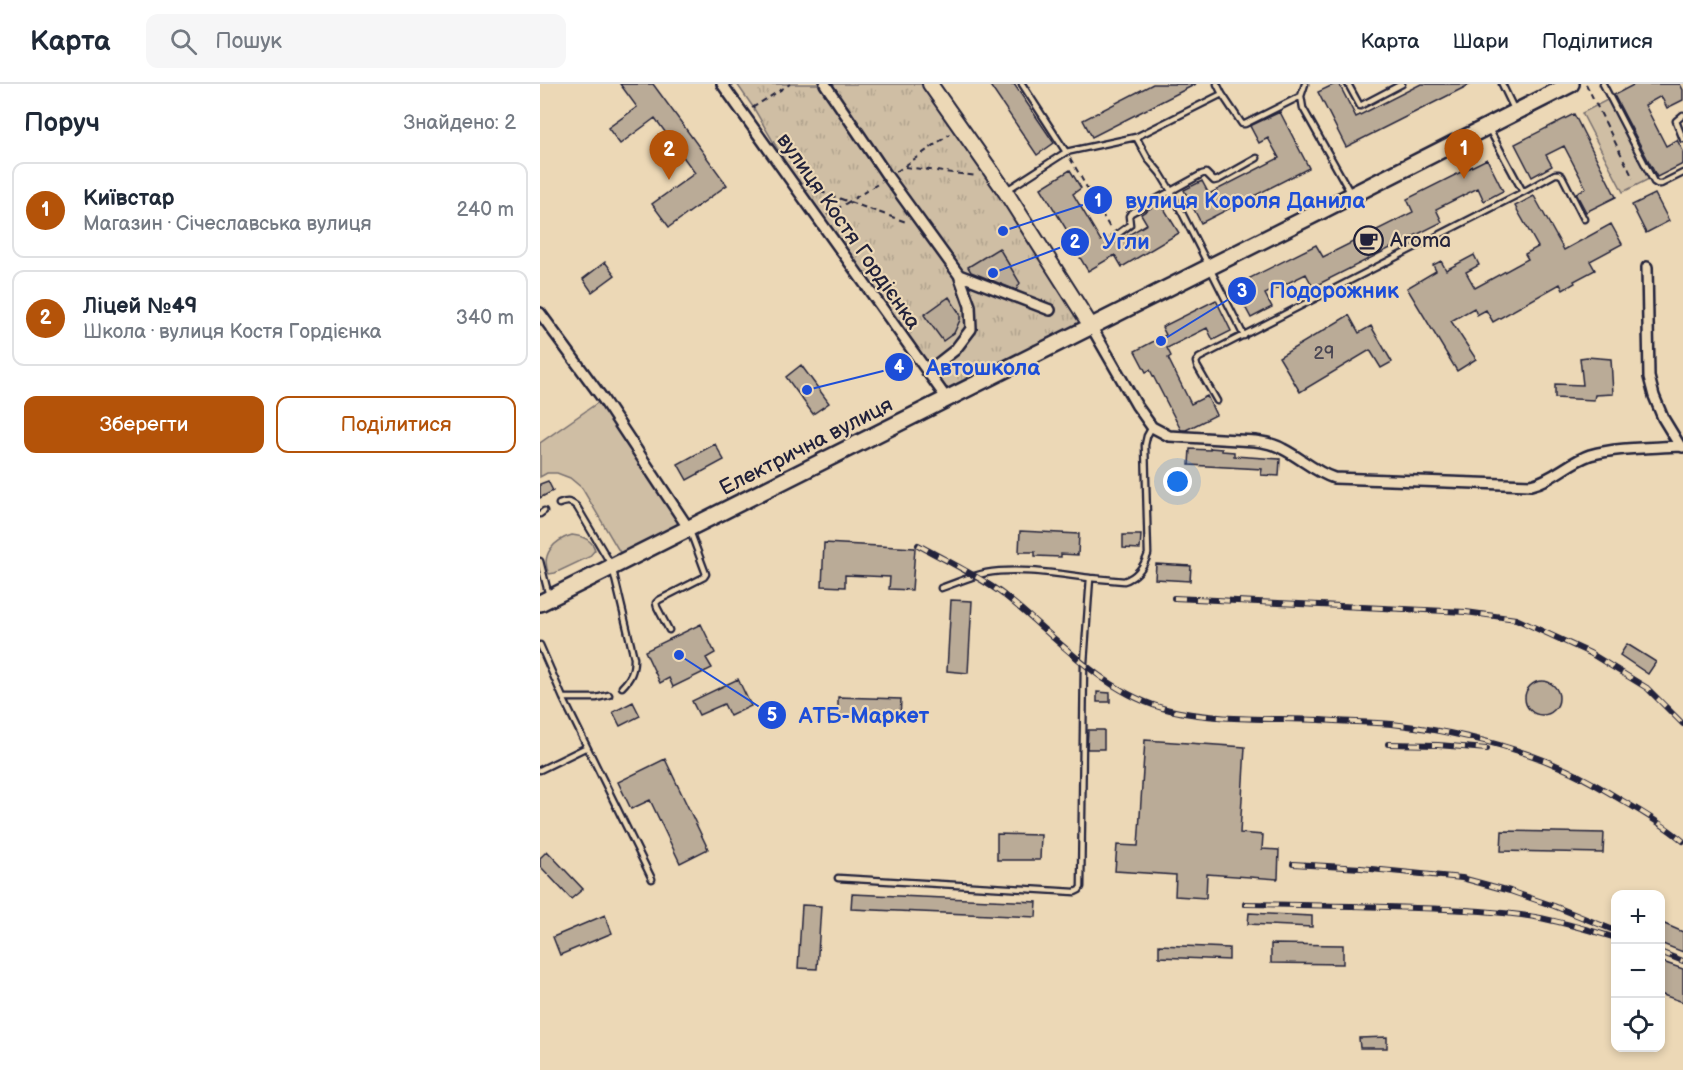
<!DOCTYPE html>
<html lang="uk">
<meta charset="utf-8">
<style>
:root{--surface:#fff;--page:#f6f6f7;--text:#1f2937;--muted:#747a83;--line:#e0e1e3;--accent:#b45309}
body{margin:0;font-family:"Balsamiq Sans",sans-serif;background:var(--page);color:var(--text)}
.controls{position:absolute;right:18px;bottom:18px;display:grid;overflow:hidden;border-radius:12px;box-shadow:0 3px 9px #0003}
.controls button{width:54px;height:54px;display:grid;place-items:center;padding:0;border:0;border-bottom:2px solid var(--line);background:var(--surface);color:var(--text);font:30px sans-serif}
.you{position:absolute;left:638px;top:398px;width:21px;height:21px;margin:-15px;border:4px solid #fff;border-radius:50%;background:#1a73e8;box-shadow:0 0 0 9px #1a73e833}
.badge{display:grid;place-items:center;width:39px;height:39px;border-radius:50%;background:var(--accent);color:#fff;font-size:20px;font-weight:700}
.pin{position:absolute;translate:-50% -50px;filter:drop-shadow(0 2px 3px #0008)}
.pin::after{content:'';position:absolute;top:32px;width:21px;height:18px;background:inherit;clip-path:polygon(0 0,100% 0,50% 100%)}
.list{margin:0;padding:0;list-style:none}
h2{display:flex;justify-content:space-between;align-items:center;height:78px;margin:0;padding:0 24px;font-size:26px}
h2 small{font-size:20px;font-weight:400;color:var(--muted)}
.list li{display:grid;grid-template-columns:39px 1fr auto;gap:18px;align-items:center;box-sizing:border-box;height:96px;margin:0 12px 12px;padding:0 12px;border:2px solid var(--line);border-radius:12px}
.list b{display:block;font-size:22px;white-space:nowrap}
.list p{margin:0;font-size:20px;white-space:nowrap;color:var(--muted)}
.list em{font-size:20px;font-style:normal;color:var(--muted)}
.actions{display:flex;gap:12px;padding:18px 24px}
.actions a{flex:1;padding:14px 0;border:2px solid var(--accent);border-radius:12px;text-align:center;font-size:21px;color:var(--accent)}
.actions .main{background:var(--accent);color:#fff}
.icon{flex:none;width:33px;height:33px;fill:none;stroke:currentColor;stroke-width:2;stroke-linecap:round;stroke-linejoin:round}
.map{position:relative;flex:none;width:1143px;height:986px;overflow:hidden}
header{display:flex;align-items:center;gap:36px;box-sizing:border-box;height:84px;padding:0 30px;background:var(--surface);border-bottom:2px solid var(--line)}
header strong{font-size:28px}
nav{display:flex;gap:33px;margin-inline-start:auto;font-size:21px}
.search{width:420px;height:54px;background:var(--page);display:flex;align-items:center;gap:15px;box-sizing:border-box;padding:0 21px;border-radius:12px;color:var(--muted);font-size:22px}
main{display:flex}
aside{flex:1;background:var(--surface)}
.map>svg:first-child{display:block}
</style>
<header>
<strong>Карта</strong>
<div class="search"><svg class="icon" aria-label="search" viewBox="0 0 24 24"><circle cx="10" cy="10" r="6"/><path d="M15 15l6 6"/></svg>Пошук</div>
<nav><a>Карта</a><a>Шари</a><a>Поділитися</a></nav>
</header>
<main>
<aside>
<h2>Поруч<small>Знайдено: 2</small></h2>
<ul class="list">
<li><span class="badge">1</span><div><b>Київстар</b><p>Магазин · Січеславська вулиця</p></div><em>240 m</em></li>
<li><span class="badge">2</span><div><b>Ліцей №49</b><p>Школа · вулиця Костя Гордієнка</p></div><em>340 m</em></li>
</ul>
<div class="actions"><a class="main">Зберегти</a><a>Поділитися</a></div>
</aside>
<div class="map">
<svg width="1143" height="986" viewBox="0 0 1143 986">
<defs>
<pattern id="park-tufts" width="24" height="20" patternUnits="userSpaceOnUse" patternTransform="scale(1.5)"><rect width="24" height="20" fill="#cfbea4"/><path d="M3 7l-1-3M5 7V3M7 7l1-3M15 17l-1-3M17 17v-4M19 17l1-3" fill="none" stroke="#b1a38e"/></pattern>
</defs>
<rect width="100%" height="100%" fill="#ecd8b6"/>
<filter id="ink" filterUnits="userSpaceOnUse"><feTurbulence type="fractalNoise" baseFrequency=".0167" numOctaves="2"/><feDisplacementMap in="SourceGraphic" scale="12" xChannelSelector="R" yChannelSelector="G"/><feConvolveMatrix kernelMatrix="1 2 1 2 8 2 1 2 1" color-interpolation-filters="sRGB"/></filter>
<g filter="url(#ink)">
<path fill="#cfbea4" stroke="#787070" stroke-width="1.5" d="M1069 15 1109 95 1083 108 1042 29Z
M63 315 149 445 85 477 42 404 30 394 17 389H7L0 393V359Z
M32 451C42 452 52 455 55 466L49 473 15 489 9 490C0 471 14 456 32 451Z"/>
<path fill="url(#park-tufts)" stroke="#787070" stroke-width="1.5" d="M197 0H390L551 242 407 315 279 136 213 23Z"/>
<path fill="#baab97" stroke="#22223b" stroke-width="1.5" d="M80 0H113L187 101 129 143 112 120 155 89 115 34 80 60 68 44 97 23Z
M449 0H474L514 59 497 71Z
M613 0H656L552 53 543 36Z
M795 0H799L816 33 881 0H931L806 63 778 8Z
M1095 0H1140L1143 6V16L1127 24 1121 12 1105 21 1126 62 1137 56 1143 67V80L1117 93 1074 11Z
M740 28 769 84 661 139 644 106 662 97 669 110 739 74 728 54 719 59 710 42Z
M1034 30 1076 113 1046 128 1036 109 1046 104 1024 62 1006 71 1012 82 992 93 975 60Z
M947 75 963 107 944 117 938 104 896 125 902 138 773 203 766 190 725 210 732 223 711 234 694 202 776 161 783 173 873 128 867 115Z
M530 86 541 104 533 110 561 157 567 153 572 161 607 140 601 130 620 118 639 149 582 183 575 171 548 187 536 167 539 166 501 104Z
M1115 110 1129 137 1106 149 1092 121Z
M994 112 1024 166 1071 140 1082 160 1050 177 1055 186 1034 197 1035 199 1023 206 1020 200 953 238 946 226 937 231 934 224 911 237 936 275 917 287 867 204 896 187 893 181 901 177 906 186 934 171 939 181 926 188 935 204 988 175 985 170 998 163 975 122Z
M459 164 480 199 476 206 431 188 428 183Z
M65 178 75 191 52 208 43 195Z
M409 213 420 230V236L414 249 403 257 384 231Z
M676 216 691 247 673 256 667 244 627 264 631 272 628 274 651 320 667 312 676 331 646 346H641L610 286 606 288 595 267 626 251 622 243Z
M809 231 819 249 831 242 852 278 841 284 830 266 760 308 739 273Z
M1047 273 1071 275 1073 310 1055 311 1054 316 1015 314V300L1043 301 1040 274Z
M261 281 289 319 273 330 246 293Z
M175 360 184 376 147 396 138 380Z
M670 364 682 365V367L694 368V372L740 375 739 392 721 391 722 385 649 381 650 365 670 366Z
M8 397 13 407 0 414V400Z
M480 447 539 450 538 471 521 470V473L495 472V468H479Z
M583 451H601L600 465 583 464Z
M284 459 375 464 372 506 349 505 350 493 305 491V503L282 502Z
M616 480 651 482 650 497 615 495Z
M411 516 432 517 428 589 407 587Z
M161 540 175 569 166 574 172 584 133 603 129 594 120 599 105 567Z
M1087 560 1116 578 1108 590 1080 571Z
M198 595 211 622 190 632 184 620 159 631 152 617Z
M985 614a17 17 0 1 1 34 0a17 17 0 1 1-34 0Z
M557 608 570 609V618H557Z
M298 613 361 615 360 635 298 633Z
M93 618 100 632 80 642 73 628Z
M548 646H564V665H547Z
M605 656 705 663 700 749 723 751 722 765 739 766 738 795 667 790 666 814 635 812 636 791 575 787 577 761 598 762Z
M125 675 168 765 140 779 110 716 91 725 78 698Z
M962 747 1064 749 1063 769 961 767Z
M457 750 501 751 500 776H457Z
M7 767 43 805 31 815 0 782V774Z
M312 810 497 818 496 833 311 825Z
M262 821 281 822 277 885 258 884Z
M709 829 772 832V843L708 840Z
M65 831 72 849 20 871 13 853Z
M1120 838 1143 848V868L1120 859Z
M731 860 803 861V880L731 879Z
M619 861 689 864V876L619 873Z
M1120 877 1143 885V918L1120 910Z
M847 953V964H820L819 954Z"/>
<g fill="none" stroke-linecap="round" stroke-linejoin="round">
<defs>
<path id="lane" d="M677 0 682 10 596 53 608 75 620 89 631 107 704 252
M765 0 761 12 763 24 811 110
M808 0 820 22 862 0
M962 0 974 25
M1063 0 1114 98 1117 100H1121L1143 89
M682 10 702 40H705L761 12
M1143 31 1136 37 1143 55
M949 45 983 108 1015 90H1019L1022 92 1044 135
M526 68 596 53
M467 106 526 68 482 0
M575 152 590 141 589 132 591 129 662 90 666 89 674 97 678 96 717 74
M677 317 657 282 656 278 659 274 983 108
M19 420C27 417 31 417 37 423L72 482 94 574C94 587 91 594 82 603
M0 430 4 427
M0 477 9 512
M401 504C416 499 431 492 446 489 477 483 519 490 550 494
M129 546 117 523 116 519 119 516 164 493 166 490 150 447
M0 561 23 614 112 795
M23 614H56L69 611
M0 686 47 663
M298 794 535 808 539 806 541 803 544 579 550 494 584 497C597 493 604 482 608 470L605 361 607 352 612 343"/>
<path id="street" d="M182 0 407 315
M285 0 348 93 419 191 510 226
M1107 183 1109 293 1114 312 1123 334 1140 362
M0 229 63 315 149 445
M551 242 597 322 612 343 629 352 715 357C724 358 734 360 743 365 761 374 775 388 794 394L991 401C1013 396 1029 378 1050 371 1078 363 1110 364 1140 362L1143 363
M387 288 415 266 431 245 430 222 419 191"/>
<path id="secondary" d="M390 0 465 107 551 242"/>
<path id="primary" d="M0 519 777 129 1031 0"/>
</defs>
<use href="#lane" stroke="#22223b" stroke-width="9"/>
<use href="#street" stroke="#22223b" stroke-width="14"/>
<use href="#secondary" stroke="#22223b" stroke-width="18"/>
<use href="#primary" stroke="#22223b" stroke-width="20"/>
<path stroke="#22223b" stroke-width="2" stroke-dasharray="6 4.5" stroke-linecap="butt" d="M1046 0 1093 94
M212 24 250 0
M530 74 570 144
M365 83 437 92
M356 88 410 50
M270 104 369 139
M287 131 341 98"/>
<use href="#lane" stroke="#ecd8b6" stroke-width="4.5"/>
<use href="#street" stroke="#ecd8b6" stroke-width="9"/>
<use href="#secondary" stroke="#ecd8b6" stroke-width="14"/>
<use href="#primary" stroke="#ecd8b6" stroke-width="15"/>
<defs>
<path id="rail" d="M378 461C407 477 437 491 464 511 516 552 563 610 630 626 676 637 732 634 780 636 804 638 828 638 852 640 911 647 973 661 1027 686 1046 695 1065 706 1083 717 1104 729 1124 741 1143 757
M634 514 926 528 976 535 1050 569 1107 604 1143 640
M848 660 898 661 947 665
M753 780 821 784 922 794 970 807 1014 822 1071 845
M705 820C762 821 819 822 876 824 915 825 956 827 995 833 1023 838 1049 846 1076 854
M1120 868 1143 877"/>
</defs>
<use href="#rail" stroke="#22223b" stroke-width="6"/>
<use href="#rail" stroke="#ecd8b6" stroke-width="4" stroke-dasharray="11" stroke-linecap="butt"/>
</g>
</g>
<defs>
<symbol id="cafe-ring" viewBox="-11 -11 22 22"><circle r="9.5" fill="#ecd8b6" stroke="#22223b" stroke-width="1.5"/><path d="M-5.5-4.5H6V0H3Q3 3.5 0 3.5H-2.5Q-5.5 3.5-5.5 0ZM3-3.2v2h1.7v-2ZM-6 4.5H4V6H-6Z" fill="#22223b"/></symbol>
</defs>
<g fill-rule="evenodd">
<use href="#cafe-ring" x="812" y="140" width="33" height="33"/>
</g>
<g text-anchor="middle" stroke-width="4.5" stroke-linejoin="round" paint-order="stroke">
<g font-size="18" fill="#484452">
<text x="784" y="275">29</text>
</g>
<g font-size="21" fill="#22223b" stroke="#ecd8b6">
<text transform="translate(309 147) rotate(55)" y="7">вулиця Костя Гордієнка</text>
<text transform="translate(266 362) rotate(-27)" y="7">Електрична вулиця</text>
</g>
<g font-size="21" fill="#22223b" stroke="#ecd8b6" text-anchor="start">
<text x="850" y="163">Aroma</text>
</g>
</g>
<path fill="none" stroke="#1d4ed8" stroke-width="2" d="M463 147L558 116M453 189L535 158M621 257L702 207M267 306L359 283M139 571L232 631"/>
<g fill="#1d4ed8" stroke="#ecd8b6" stroke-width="2">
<circle cx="463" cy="147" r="6"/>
<circle cx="453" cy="189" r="6"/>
<circle cx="621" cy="257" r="6"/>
<circle cx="267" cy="306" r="6"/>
<circle cx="139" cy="571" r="6"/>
<circle cx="558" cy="116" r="15"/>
<circle cx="535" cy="158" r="15"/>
<circle cx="702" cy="207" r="15"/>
<circle cx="359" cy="283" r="15"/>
<circle cx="232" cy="631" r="15"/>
</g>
<g font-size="18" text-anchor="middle" font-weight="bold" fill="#fff">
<text x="558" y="123">1</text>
<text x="535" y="164">2</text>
<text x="702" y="213">3</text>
<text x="359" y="289">4</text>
<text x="232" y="637">5</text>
</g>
<g font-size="22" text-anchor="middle" font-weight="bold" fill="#1d4ed8" stroke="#ecd8b6" stroke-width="4.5" stroke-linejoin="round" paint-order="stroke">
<text x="705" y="124">вулиця Короля Данила</text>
<text x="586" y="165">Угли</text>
<text x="794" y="214">Подорожник</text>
<text x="443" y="291">Автошкола</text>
<text x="324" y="639">АТБ-Маркет</text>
</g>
</svg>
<div class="controls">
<button>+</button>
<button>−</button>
<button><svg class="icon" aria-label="locate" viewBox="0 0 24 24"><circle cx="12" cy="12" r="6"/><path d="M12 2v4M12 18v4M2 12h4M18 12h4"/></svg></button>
</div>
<div class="you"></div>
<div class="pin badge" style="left:924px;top:95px">1</div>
<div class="pin badge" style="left:129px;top:96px">2</div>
</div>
</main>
